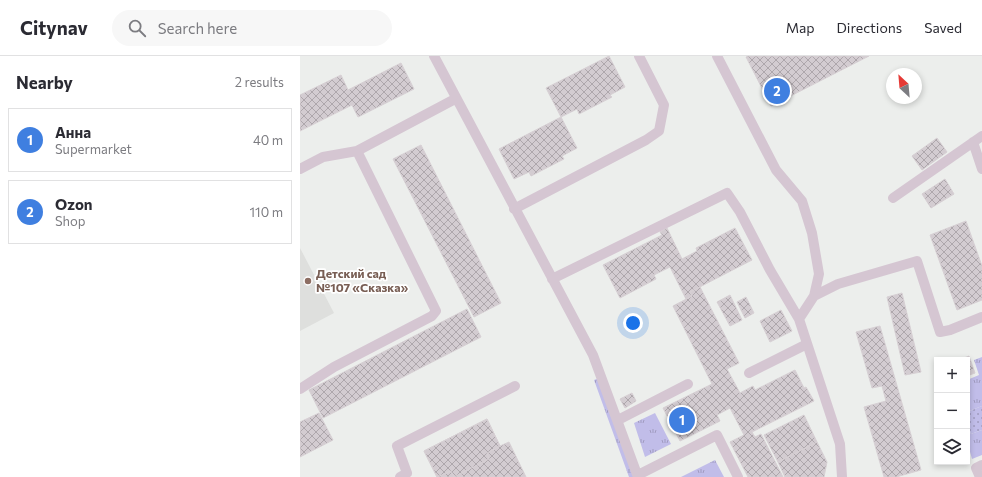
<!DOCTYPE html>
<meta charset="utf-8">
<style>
:root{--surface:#fff;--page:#f7f7f7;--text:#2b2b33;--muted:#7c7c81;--line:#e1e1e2;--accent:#111827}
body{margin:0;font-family:Commissioner,sans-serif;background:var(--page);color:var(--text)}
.controls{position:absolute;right:12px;bottom:12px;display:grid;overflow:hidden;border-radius:0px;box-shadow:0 2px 6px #0003}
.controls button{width:36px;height:36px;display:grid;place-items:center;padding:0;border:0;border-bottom:1px solid var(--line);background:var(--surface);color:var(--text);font:20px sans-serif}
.compass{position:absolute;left:586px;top:12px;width:36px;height:36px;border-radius:50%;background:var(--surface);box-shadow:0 2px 6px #0003;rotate:334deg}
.you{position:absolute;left:333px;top:267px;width:14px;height:14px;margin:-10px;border:3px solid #fff;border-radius:50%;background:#1a73e8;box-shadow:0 0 0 6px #1a73e833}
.badge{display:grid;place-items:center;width:26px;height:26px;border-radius:50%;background:var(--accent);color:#fff;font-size:13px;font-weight:700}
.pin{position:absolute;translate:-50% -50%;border:2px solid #fff;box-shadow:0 1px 4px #0006}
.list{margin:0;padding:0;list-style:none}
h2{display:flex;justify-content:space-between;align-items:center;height:52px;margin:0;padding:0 16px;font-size:17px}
h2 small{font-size:13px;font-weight:400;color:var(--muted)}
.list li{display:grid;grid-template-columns:26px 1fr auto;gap:12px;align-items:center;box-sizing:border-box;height:64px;margin:0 8px 8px;padding:0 8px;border:1px solid var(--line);border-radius:0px}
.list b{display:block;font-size:15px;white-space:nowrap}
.list p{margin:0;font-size:13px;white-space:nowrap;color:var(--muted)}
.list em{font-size:13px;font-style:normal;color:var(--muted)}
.icon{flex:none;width:22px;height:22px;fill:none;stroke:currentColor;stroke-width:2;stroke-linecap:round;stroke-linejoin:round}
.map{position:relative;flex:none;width:682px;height:421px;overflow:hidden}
header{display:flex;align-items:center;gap:24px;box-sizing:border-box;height:56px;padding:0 20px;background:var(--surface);border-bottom:1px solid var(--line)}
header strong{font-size:19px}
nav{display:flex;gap:22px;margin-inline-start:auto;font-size:14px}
.search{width:280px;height:36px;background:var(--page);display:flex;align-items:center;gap:10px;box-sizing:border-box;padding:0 14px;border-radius:22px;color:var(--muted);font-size:15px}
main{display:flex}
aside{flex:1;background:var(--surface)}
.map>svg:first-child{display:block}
</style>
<header>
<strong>Citynav</strong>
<div class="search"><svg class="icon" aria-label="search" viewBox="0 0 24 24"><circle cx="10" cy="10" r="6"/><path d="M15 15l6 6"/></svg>Search here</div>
<nav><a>Map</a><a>Directions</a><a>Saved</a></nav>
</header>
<main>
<aside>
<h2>Nearby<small>2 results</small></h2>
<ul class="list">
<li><span class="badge" style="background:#3f7fe0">1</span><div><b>Анна</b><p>Supermarket</p></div><em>40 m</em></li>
<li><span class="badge" style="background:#3f7fe0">2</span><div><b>Ozon</b><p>Shop</p></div><em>110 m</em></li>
</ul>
</aside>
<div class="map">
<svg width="682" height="421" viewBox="0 0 682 421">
<defs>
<pattern id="grass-tufts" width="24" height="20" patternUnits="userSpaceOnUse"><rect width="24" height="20" fill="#c1bde9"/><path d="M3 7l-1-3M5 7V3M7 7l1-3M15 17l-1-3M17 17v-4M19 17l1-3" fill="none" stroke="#a09bbf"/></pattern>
<pattern id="park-dots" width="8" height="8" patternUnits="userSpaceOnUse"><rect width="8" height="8" fill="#c1bde9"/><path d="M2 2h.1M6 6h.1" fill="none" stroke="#a09bbf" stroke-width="1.8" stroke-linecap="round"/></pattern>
<pattern id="building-cross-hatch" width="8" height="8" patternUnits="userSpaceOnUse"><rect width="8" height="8" fill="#d3ccd1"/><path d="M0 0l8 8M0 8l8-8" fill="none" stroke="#aea7ac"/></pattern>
</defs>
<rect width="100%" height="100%" fill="#eceeec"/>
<path fill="#dedfdd" d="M0 192 34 257 0 275Z"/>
<path fill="url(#grass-tufts)" d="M682 301V350L667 356V324L679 319 674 304Z
M299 322 336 421H329L294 324Z
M355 357 371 388 345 401 334 367Z
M667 367 671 378 682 374V399L672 403 667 385Z
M415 404 424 421H381Z"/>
<path fill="url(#park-dots)" d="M682 350V374L671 378 667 367V356Z"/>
<path fill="url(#building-cross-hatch)" stroke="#d7d0d4" d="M309 0 325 31 310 39 312 41 279 58 277 53 261 61 246 32Z
M448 0H569L471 50 446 1Z
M101 7 114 33 58 61 52 49 0 75V39L41 19 48 34Z
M261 61 277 92 262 100 264 103 231 120 229 116 214 123 199 93Z
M637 82 647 96 622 114 612 100Z
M121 89 201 247 174 261 93 103Z
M645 123 654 138 631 152 622 138Z
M666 165 682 210V244L657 254 630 179Z
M367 172 382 203 397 195 396 192 435 172 452 204 390 236 392 240 386 243 370 211 354 219 356 223 320 242 303 209 362 179 360 176Z
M400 231 439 307 427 313 440 337 453 330 455 334 495 314 504 332 506 331 514 345 452 376 455 381 461 378 483 421H448L430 386 444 379 430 352 417 359 420 365 380 385 363 352 412 328 373 250 392 240 390 236Z
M602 237 621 316 605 319 587 241Z
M430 239 442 264 430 270 417 246Z
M446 241 454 257 445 262 437 246Z
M167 253 181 281 23 362 9 334Z
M481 254 492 275 470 286 460 265Z
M580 270 621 414 596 421H584L564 351 586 345 582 330 572 332 556 276Z
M669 300 675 317 667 320V304H659Z
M332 337 336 345 325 352 320 343Z
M19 357 33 384 0 401V366Z
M504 359 517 386 478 406 464 379Z
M187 363 200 390 209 386 226 421H137L124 395Z
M187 363 200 390 187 397 189 403 154 421 151 415 137 421 124 395Z
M517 386 527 406 524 421H485L478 406Z"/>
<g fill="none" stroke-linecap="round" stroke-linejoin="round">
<path stroke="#d5c6d2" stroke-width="10" d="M134 0 293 299 338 421
M417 0 476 114 502 145 512 177 519 218 514 240 499 263
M673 86 682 113
M0 113 23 101 57 95
M593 142 682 80
M214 153 346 84 359 75 364 49 339 0
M252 223 427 137 440 156 470 214 499 263 540 388 542 421
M514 240 538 228 617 205 640 276 650 274 682 261
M449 317 507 288
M0 333 34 311 132 260 136 255 57 95 155 43
M318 364 388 328
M338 419 417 379 438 421
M100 421 107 417 97 390 215 330
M680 421 676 412 682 409"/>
</g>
<circle fill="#8d6e63" stroke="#fff" stroke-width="1.5" cx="8" cy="225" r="4"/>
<g text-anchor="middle" stroke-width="3.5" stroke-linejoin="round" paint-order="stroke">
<g font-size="12" font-weight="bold" fill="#785e54" stroke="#fff" text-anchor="start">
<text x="16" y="222">Детский сад<tspan x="16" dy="14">№107 «Сказка»</tspan></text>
</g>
</g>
</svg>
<div class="controls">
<button>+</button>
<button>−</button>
<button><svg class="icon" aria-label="layers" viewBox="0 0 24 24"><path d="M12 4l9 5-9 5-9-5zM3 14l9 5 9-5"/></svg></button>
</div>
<svg class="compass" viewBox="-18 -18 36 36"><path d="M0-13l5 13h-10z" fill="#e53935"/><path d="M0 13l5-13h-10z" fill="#7c7c81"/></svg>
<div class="you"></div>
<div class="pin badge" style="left:382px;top:364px;background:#3f7fe0">1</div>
<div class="pin badge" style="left:477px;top:35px;background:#3f7fe0">2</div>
</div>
</main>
